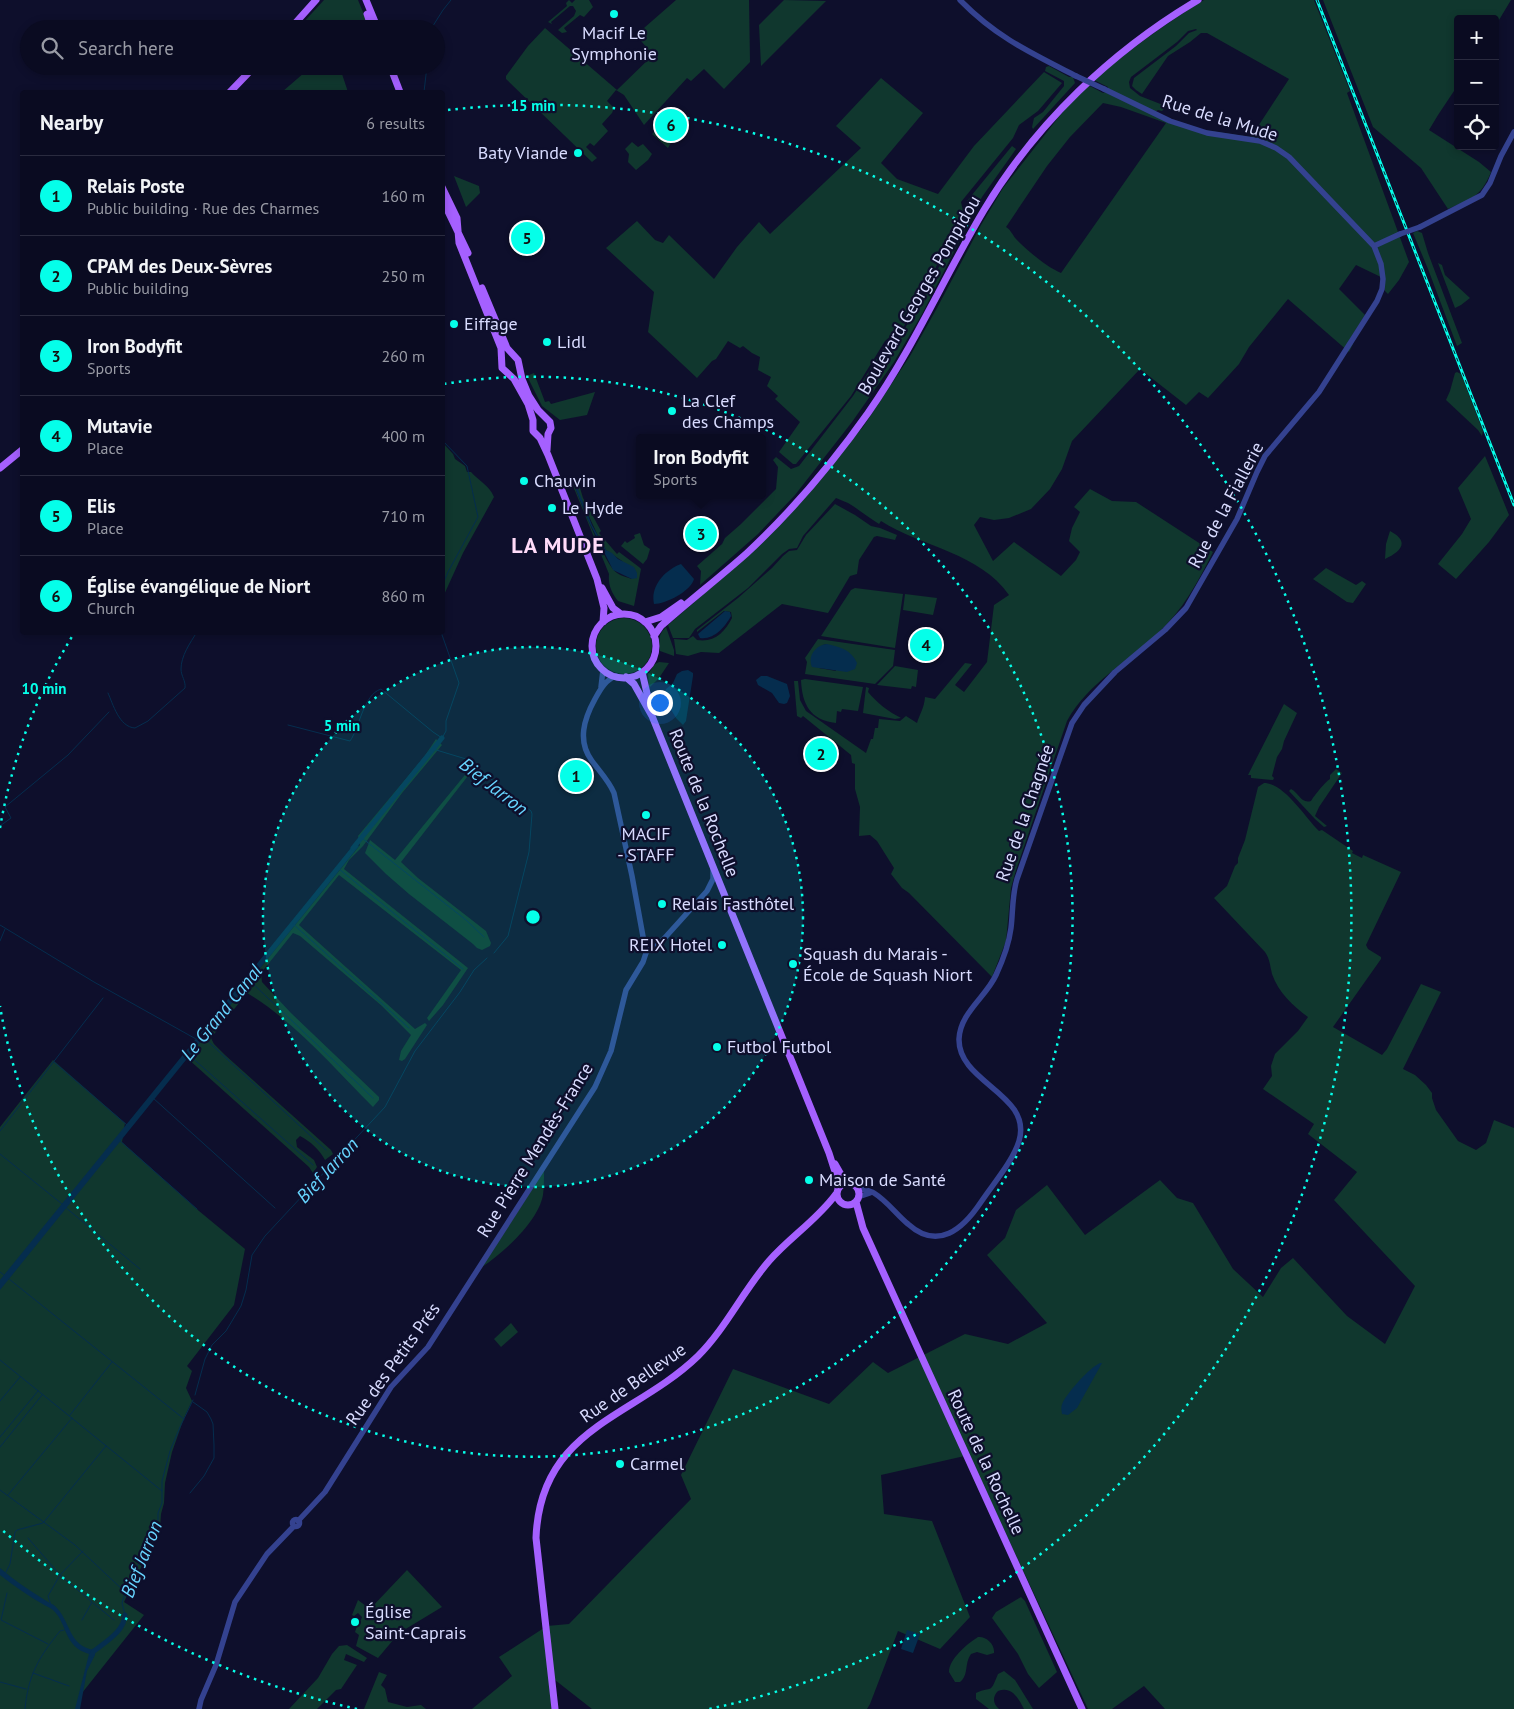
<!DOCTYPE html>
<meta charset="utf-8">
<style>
:root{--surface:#0a0b21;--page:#13142a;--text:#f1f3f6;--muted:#999ba5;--line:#2a2b3f;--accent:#05ffe9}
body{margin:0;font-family:"PT Sans",sans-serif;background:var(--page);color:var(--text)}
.controls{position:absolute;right:15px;top:15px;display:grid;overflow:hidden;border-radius:5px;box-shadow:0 2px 8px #0003}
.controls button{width:45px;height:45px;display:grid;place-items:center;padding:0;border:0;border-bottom:1px solid var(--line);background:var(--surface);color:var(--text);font:25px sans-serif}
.you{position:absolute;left:659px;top:702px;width:18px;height:18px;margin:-12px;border:4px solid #fff;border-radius:50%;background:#1a73e8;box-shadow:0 0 0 8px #1a73e833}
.badge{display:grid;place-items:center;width:32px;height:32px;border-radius:50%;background:var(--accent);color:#111;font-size:16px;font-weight:700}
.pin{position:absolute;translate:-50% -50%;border:2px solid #fff;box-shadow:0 1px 5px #0006}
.popup{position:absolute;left:636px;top:434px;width:130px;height:65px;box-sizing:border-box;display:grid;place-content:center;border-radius:5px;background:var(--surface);filter:drop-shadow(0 1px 4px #0005);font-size:16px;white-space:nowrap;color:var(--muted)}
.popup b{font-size:19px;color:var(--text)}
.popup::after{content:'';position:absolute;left:50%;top:100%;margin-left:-10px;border:10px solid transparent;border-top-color:var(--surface)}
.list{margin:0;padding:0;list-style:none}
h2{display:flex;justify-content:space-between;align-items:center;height:65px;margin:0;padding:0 20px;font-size:21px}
h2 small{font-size:16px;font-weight:400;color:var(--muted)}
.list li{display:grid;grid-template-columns:32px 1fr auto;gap:15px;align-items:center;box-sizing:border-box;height:80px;padding:0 20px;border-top:1px solid var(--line)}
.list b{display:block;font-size:19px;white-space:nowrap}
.list p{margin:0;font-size:16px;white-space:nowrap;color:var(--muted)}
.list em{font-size:16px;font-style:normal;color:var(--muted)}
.icon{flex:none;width:28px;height:28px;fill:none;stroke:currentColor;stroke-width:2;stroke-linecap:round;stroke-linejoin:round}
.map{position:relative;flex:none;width:1514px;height:1709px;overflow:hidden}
.search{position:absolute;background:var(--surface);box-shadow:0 2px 8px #0003;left:20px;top:20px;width:425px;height:55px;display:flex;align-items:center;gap:12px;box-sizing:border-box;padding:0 18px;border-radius:28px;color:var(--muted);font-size:19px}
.panel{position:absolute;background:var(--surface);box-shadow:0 2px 8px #0003;left:20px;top:90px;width:425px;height:545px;border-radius:5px}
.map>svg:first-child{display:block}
</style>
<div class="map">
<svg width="1514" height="1709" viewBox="0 0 1514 1709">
<rect width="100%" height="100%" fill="#0e0f2c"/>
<path fill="#10372e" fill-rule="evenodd" d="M324 0H358L370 29H305L301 25Z
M569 0 572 3 575 0H589L593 7 584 17 580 15 564 28 567 32 562 33 558 30 574 16 576 11 573 6H570L551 22 552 24 548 22 567 6 566 3Z
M676 0H749L750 62 724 89 704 69 691 81 687 78 644 125 624 95 616 90 607 101 614 108 612 113 602 124 608 131 594 146 590 143 586 147 597 158 592 162 506 79V76L528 46 545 28 617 90 653 55 636 35Z
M784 0 826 1 761 66 759 25Z
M1204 0H1314L1350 91 1347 93 1409 262 1399 280 1388 294 1385 291V279L1356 265 1339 289 1365 315 1348 342 1353 344 1349 352 1288 299 1249 347 1239 364 1208 398 1199 392 1186 405 1140 369 1072 441 1062 469 1050 489 1031 509 1009 518 994 520 980 517 974 525 993 561 1014 542 1061 576 1076 560 1080 552 1069 541 1072 528 1080 512 1074 507 1090 489 1112 501 1136 502 1213 552C1198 582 1183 610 1157 634 1126 663 1088 683 1067 721L1016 870 1011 888 1006 941 992 977 909 893 902 888 891 874 894 868 877 841 870 835 859 836 860 807 855 789V764L852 763 851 755 803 716 801 718 797 716 794 681H798L800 700 806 711 866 753 871 739H873L875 728H878L879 719 900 721 906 716 917 723C920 713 924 709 925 697L935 699 965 663 972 664 955 685 964 692 987 662 994 605 1009 595C980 553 922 547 881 521L879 524C868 517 858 509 848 503 844 501 840 500 836 498L803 536 797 548 789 549 782 554 748 588 695 629 689 638H673L668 625 742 561 863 427 910 356 937 308 981 225 1003 188 1065 109 1088 85 1103 93 1105 92 1168 122 1204 130 1251 137 1289 79 1207 33H1201L1190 42 1168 56 1142 94 1136 90 1132 86 1134 78 1176 46 1189 33 1197 30 1196 29 1188 31 1177 42 1131 77 1129 82 1130 88 1140 96 1163 105 1164 109 1162 111 1158 110 1155 112 1108 89V87L1094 80C1129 50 1165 24 1204 0ZM1103 103 1121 107 1166 123 1061 273C1045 266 1028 251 1016 239 1012 234 1010 229 1006 227L1047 166 1070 137Z
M1323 0H1511L1499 20V24L1495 31V19H1458V85L1438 115 1429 130 1479 162 1491 172C1481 197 1471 199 1448 209L1421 168 1373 127Z
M312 66H363L342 74 348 92H282Z
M1049 66 1069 77H1073L1075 83 1033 129 1032 127 1034 118 1043 112 1064 86V81L1045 71 1046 67Z
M1044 72 1062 83 1038 111 1019 125 1013 138 961 202 964 215 903 328C898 334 891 335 885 341L851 396 796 464H793L779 452 800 422 775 399 778 396 767 386 771 377 758 370 760 357 752 353 743 346 740 348 728 341 716 359 712 361 697 378 648 332 654 292 606 248 637 221 655 240 663 243 669 235 714 279 737 247 759 222 770 234 861 148 836 126 881 78 923 113 881 163 897 179 938 194 974 146Z
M675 112 688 125 672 141 668 148 652 134 654 132 659 136 662 134 658 128 662 124 667 131 673 134 681 128 670 116Z
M632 142 638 147 643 144 652 154 648 160 636 170 628 162 629 154 625 149Z
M1012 146 1016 149 982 197 922 314 894 362 852 422 795 495 758 534 700 585 701 571 697 566 722 544 725 538 741 524 776 489 778 467 773 460 776 457 791 469 799 466 853 396 885 346 903 332 966 218 967 201Z
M454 176 479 186 480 193 466 207Z
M1417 231 1422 233 1428 253 1462 343 1457 346 1428 269 1413 233Z
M1438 263 1442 265 1445 275 1470 298 1461 305 1455 308Z
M1457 372 1461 374 1483 431 1482 436 1478 430 1446 400 1450 391 1455 373Z
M534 373 545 402 549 401 551 404 595 392 587 415 560 420 542 406 527 376Z
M443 443 453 454 455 459 465 466 467 472H471C479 481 489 485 494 497L463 553 443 597Z
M1485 456 1509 515 1489 542 1456 579 1438 564 1462 534 1471 519 1458 488Z
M577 478 583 498 601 531 599 533 617 554 619 552 639 567 641 569 634 606 618 601C611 592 608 584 609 574L571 481 572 479ZM572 480 600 540 606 550 622 561 632 579C627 577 621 576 617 573 604 564 579 497 572 480Z
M835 504 855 515 871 526 880 528 897 535 895 540 877 536 874 537 859 560 857 574 850 576 828 613 782 604 719 653 701 652 688 656 676 654 674 639 687 640 693 636 697 640C714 643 725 632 732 618L731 612 724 611 697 632V630L738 598 772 568 783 556 789 551 797 550 806 535Z
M1390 531C1411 542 1400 552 1385 559L1386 544Z
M640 533 644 545 650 549 647 559 643 564 621 546 625 541 627 543 635 538 634 535Z
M1326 568 1356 585 1362 581 1366 584 1353 603 1347 602 1313 579Z
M855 588 903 594 895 648 821 636 851 590Z
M905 594 937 598 933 615 903 610Z
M596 646a28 28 0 1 1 56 0a28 28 0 1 1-56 0Z
M666 627 674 650V656L660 651C659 640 658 635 666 627Z
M818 639 895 650 893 666 875 684 805 674 807 662 805 658ZM827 644 836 671 819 668 823 645Z
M659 662 669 663 659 678 649 688 648 674 655 664Z
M895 666 918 670 916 687 912 686 911 689 877 685Z
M805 679 863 687 858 711 842 709 841 712 837 711 836 723C810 720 802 704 801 680Z
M866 687 869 688 868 692C877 703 889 712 901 718L895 719 863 713Z
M1284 704 1297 713 1284 741 1282 749 1277 757 1272 776 1274 778 1273 780 1251 778V775H1248Z
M436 739 442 745 438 750 402 793 363 846 349 860 344 869 468 968 443 1005 429 1021 427 1018 461 970 339 875 299 925 415 1029 425 1023 427 1025 405 1059 402 1061 399 1060 401 1051 411 1035 382 1006 300 936 293 933 261 973 262 982 291 1013 379 1097V1100L373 1107C335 1069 293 1020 247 993L211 1038 214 1044 225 1055 331 1150 333 1154 325 1160C319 1149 311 1142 300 1136L296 1140 297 1147 314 1160 317 1167 313 1173 309 1167 187 1058 360 845 358 836 424 757Z
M1336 769 1342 773 1319 807 1315 816 1327 826 1324 827 1315 819 1289 791 1291 789C1299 793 1301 804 1311 801 1314 796 1325 782 1330 779V775Z
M469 770 471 772 401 862 418 878 486 931 491 943 490 946 482 950 477 948 473 944 409 894 386 874 365 853 370 840 395 860Z
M1264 783C1284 783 1305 817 1319 831L1322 830 1353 851 1352 853 1362 858 1363 855 1401 872 1366 945 1368 949 1381 957V959L1333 1027 1382 1055 1387 1049 1421 984 1441 992 1403 1069 1415 1075 1426 1085 1432 1093V1098L1436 1110 1458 1141 1476 1150 1486 1143 1494 1120 1514 1128V1709H1165L1144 1686 1112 1709H1088L969 1455 881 1475 884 1514 932 1521 970 1617 940 1649 898 1631 870 1704 867 1709H592L555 1680 556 1709H472L512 1676 499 1657 547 1626 569 1624 691 1499 681 1475 733 1369 829 1404 873 1362 888 1373 965 1334 1008 1344 1047 1323 987 1255 1005 1238 1016 1210 1047 1185 1085 1235 1160 1180 1177 1198 1193 1203 1233 1269 1263 1297 1281 1268 1293 1258 1347 1316 1385 1344 1415 1286 1334 1200 1357 1172 1308 1134 1314 1124 1263 1089 1272 1076 1271 1066 1275 1054 1298 1031 1308 1017C1294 1007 1278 992 1272 974 1270 966 1270 959 1265 952L1214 898 1227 886 1235 866 1238 863V858L1245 840 1258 787Z
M53 1060 125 1123 122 1142 199 1211 245 1249 234 1305 187 1366 192 1371 186 1388 192 1401 184 1418 172 1452 165 1483 164 1503 161 1514 160 1529 124 1602 144 1615 82 1693 79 1709H0V1127Z
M544 1171C544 1179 544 1188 543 1195 538 1222 504 1252 482 1267Z
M511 1323 518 1332 501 1347 494 1339Z
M407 1570 442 1607 399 1633 378 1658 356 1646 359 1635 355 1632 359 1620H361L362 1617 358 1613 354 1616 352 1615 358 1600 370 1609Z
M1021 1597 1025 1601 1057 1672 1039 1688 1028 1674 1018 1654 992 1618 996 1612Z
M978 1637C986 1636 995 1644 994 1653L987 1655 977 1652 971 1654C964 1664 969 1675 960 1682H955L949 1672C949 1659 967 1644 978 1637Z
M347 1645 367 1658 364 1662 346 1654 344 1660 357 1665 341 1689 336 1690 317 1709H289L318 1678 332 1654 339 1646Z
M1004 1671 1015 1680 1033 1709H1024C1018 1698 1012 1686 998 1691 992 1697 993 1704 999 1709H989L976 1699V1693C993 1685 989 1696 998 1674Z
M379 1672 387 1675 381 1685 385 1689 388 1702 407 1707 421 1705 426 1709H364Z"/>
<path fill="#052d4e" d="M574 479 592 525 606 550 612 553 618 559 634 567 637 573V578L632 579 613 570 588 520 572 480Z
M681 564 694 579C691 591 666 604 654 604 650 586 665 570 681 564Z
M725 611 730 612 731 616C725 627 714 640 700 638L698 634Z
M827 644C841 647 851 650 857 663L855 669 847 672 812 667C807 656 816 645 827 644Z
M688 670 693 673V676L686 721 683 725 676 718 663 696 666 689 673 683 677 674 682 671Z
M761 676H767L787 684 790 696 787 703 784 704 779 703 772 693 758 685 756 680Z
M355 843 359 846 0 1290V1280Z
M1100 1363H1102L1077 1408 1068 1415 1062 1414C1061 1409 1061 1406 1063 1402 1069 1391 1089 1368 1100 1363Z
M0 1568C15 1581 32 1592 48 1602 50 1603 53 1604 55 1606 71 1621 68 1646 94 1650L95 1655 87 1671 80 1709H75L89 1654C63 1646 68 1624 53 1610 51 1608 48 1607 46 1606 30 1597 14 1586 0 1575Z
M907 1630 920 1634 913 1653 901 1649Z"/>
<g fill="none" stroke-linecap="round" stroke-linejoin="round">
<path stroke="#052d4e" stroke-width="1" d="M431 29 443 10 451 0
M424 92 427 66
M442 440 467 466 478 517 448 572 442 586
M108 693C113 704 119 727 135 728L148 721 185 688C186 681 181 676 181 669 181 656 190 643 197 632
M288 725 350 741C360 727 363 695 381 689L433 732 442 738 446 731V721L459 683 441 632
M433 749 466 759 531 811 532 814 529 852 508 936 494 953
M0 826 11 818 5 807 68 755 109 712
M362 838 466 920 484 937
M339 869 463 969
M293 924 409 1028
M0 925 94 982 196 1039
M0 941 5 929
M248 979 373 1098
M202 1036 326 1150
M188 1054 313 1165
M54 1062 127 1125
M153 1098 275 1208
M0 1131 103 998
M119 1140 197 1209
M0 1154 62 1204
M65 1207 140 1269
M0 1272 4 1275
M9 1279 184 1419
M0 1360 162 1491
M195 1395 205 1359 212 1345 226 1331 241 1306 246 1290 252 1255 265 1236 385 1107 415 1051 460 992 474 970 487 958
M0 1401 20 1377
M70 1415 112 1362
M0 1437 38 1391
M0 1447 42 1395
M0 1490 75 1545 125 1592
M190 1493 204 1476 214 1458V1445L213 1424 211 1419 207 1412 193 1402
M8 1495 72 1418
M28 1538 60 1575 92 1602 82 1620
M5 1574 10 1564 15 1532 17 1530 43 1523 106 1446
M7 1593 1 1620 48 1644
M93 1603 114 1620
M51 1605 48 1596 60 1575 83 1551
M125 1615 122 1603 129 1581 158 1528V1513L162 1503V1481L170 1451 180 1427 193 1400
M33 1673 69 1686
M0 1682 26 1689
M25 1709C28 1675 39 1657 60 1631L64 1630"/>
<path stroke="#052d4e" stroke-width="5" d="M353 848 442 738
M92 1655 93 1652C105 1642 124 1632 125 1615"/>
<path stroke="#344290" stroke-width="5.5" d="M960 0C996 37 1031 53 1076 76
M1420 227 1482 195 1490 183 1501 156 1514 132
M1374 246 1400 234
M601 687 603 670
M645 948 656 946 661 942 707 891 713 879V869
M856 1187C862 1190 869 1190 874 1193 887 1201 897 1215 908 1224 938 1251 963 1229 981 1202 993 1184 1013 1161 1019 1141 1033 1094 958 1083 959 1039 960 1013 986 997 996 975 1003 960 1009 944 1011 928 1013 912 1012 895 1017 879L1072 723 1084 705 1115 672 1165 630 1186 608 1237 519 1257 472 1265 456 1319 392 1377 301 1382 289 1383 279 1381 264 1374 246 1289 157 1276 148 1260 141 1207 133 1170 121 1104 89
M858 1197 870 1193
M292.5 1523a3.5 3.5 0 1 1 7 0a3.5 3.5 0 1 1-7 0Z
M298 1521 325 1492 391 1387 428 1347 595 1087 611 1051 626 990 643 962 646 953 632 876 614 793C609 781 600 772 592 761 577 741 584 719 595 699 600 690 605 680 616 676
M199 1709 201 1700 216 1665 235 1602 267 1554 294 1526"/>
<path stroke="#a560ff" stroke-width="7" d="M366 0 378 29
M367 14 372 29
M290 29 316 0
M390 66 400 92
M230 92 255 66
M442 187 457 218 459 243 501 348 502 368 514 379 528 404 533 420V431L540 438 548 455 597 579 604 608 603 622
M442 199 468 253
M482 288 507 348 518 360 522 379 529 396 538 410 550 422 551 428 548 434 547 450
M0 468 22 450
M602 588 613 608 621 614
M592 646a32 32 0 1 1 64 0a32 32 0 1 1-64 0Z
M645 622 661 617 681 603
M654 636 661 626C689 601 719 578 747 553 792 511 832 464 868 413 913 349 944 277 984 210 1036 123 1112 51 1198 0
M642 672 650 706
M626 677 634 684 652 716 829 1153 837 1178 838 1189
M835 1164 843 1178 849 1183
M837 1194a11 11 0 1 1 22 0a11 11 0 1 1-22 0Z
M856 1202 863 1228 1082 1709
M555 1709 536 1538C540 1427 634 1418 698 1356 726 1328 743 1291 769 1261 790 1237 817 1220 836 1194"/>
<defs>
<path id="rail" d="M1317 0 1514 505"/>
</defs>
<use href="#rail" stroke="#05ffe9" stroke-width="3"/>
<use href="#rail" stroke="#0e0f2c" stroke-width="1" stroke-dasharray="4" stroke-linecap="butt"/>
<path stroke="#344290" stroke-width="5.5" d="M1076 76 1104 89
M1400 234 1420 227"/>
</g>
<circle cx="533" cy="917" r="270" fill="#05ffe9" fill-opacity=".12"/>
<g fill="none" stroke="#05ffe9" stroke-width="2.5" stroke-dasharray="2.5 5">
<circle cx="533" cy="917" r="270"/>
<path d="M0 828A540 540 0 0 1 73 635M444 384A540 540 0 1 1 0 1006"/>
<path d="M357 1709A811 811 0 0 1 1 1529M448 110A811 811 0 0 1 709 1709"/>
</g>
<g fill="#05ffe9" stroke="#0e0f2c" stroke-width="2">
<circle cx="614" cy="14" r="5"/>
<circle cx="578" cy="153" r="5"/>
<circle cx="454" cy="324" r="5"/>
<circle cx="547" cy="342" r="5"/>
<circle cx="672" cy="411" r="5"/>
<circle cx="524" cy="481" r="5"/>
<circle cx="552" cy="508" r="5"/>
<circle cx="646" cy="815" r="5"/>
<circle cx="662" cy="904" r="5"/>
<circle cx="722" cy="945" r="5"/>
<circle cx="793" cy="964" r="5"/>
<circle cx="717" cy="1047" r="5"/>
<circle cx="809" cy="1180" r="5"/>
<circle cx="620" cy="1464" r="5"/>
<circle cx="355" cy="1622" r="5"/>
</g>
<g text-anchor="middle" stroke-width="4.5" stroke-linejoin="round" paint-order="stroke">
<g font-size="18" fill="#d9dcff" stroke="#0e0f2c" text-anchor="start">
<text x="614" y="39" text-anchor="middle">Macif Le<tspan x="614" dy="21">Symphonie</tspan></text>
<text x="568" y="159" text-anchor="end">Baty Viande</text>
<text x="464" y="330">Eiffage</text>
<text x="557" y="348">Lidl</text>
<text x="682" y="407">La Clef<tspan x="682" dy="21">des Champs</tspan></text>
<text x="534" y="487">Chauvin</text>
<text x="562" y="514">Le Hyde</text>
<text x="646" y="840" text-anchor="middle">MACIF<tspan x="646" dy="21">- STAFF</tspan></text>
<text x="672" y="910">Relais Fasthôtel</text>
<text x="712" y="951" text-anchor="end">REIX Hotel</text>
<text x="803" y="960">Squash du Marais -<tspan x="803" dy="21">École de Squash Niort</tspan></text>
<text x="727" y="1053">Futbol Futbol</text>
<text x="819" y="1186">Maison de Santé</text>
<text x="630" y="1470">Carmel</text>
<text x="365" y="1618">Église<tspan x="365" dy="21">Saint-Caprais</tspan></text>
</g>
<g font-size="18" fill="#d9dcff" stroke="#0e0f2c">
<text transform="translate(1220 118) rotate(17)" y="6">Rue de la Mude</text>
<text transform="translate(919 295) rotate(-60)" y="6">Boulevard Georges Pompidou</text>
<text transform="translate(1226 505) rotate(-62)" y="6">Rue de la Fiallerie</text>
<text transform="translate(704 803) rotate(68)" y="6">Route de la Rochelle</text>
<text transform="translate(1025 813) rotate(-71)" y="6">Rue de la Chagnée</text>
<text transform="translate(535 1150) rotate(-58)" y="6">Rue Pierre Mendès-France</text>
<text transform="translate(393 1364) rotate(-54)" y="6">Rue des Petits Prés</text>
<text transform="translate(633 1383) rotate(-35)" y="6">Rue de Bellevue</text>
<text transform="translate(986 1462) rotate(65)" y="6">Route de la Rochelle</text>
</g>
<g font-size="19" font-style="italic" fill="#67d5ff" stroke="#0e0f2c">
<text transform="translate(494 786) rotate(38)" y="7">Bief Jarron</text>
<text transform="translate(221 1012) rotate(-51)" y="7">Le Grand Canal</text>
<text transform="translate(327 1170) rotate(-47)" y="7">Bief Jarron</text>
<text transform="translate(141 1559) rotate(-68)" y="7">Bief Jarron</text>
</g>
<g font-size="22" font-weight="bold" letter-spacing="1" fill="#ffdbf9" stroke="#0e0f2c">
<text x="558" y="553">LA MUDE</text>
</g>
</g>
<circle cx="533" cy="917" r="8" fill="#05ffe9" stroke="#0e0f2c" stroke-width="2.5"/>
<g font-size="15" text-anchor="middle" font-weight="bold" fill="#05ffe9" stroke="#0e0f2c" stroke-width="4.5" stroke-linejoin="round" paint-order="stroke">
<text x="533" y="111">15 min</text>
<text x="44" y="694">10 min</text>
<text x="342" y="731">5 min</text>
</g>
</svg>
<div class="controls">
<button>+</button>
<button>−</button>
<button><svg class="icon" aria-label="locate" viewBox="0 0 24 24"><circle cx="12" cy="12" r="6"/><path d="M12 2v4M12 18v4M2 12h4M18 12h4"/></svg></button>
</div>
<div class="you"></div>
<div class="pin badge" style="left:576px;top:776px">1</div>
<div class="pin badge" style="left:821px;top:754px">2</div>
<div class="pin badge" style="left:701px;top:534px">3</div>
<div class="popup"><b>Iron Bodyfit</b>Sports</div>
<div class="pin badge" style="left:926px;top:645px">4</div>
<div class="pin badge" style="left:527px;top:238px">5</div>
<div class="pin badge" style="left:671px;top:125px">6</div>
<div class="search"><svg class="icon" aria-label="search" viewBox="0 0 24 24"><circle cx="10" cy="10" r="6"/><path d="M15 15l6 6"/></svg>Search here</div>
<section class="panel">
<h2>Nearby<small>6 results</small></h2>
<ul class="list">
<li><span class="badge">1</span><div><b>Relais Poste</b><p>Public building · Rue des Charmes</p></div><em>160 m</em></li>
<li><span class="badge">2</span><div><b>CPAM des Deux-Sèvres</b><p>Public building</p></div><em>250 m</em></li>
<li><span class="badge">3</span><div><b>Iron Bodyfit</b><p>Sports</p></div><em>260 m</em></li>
<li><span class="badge">4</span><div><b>Mutavie</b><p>Place</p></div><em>400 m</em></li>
<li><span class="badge">5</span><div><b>Elis</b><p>Place</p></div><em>710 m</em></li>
<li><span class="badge">6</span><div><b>Église évangélique de Niort</b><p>Church</p></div><em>860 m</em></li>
</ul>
</section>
</div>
